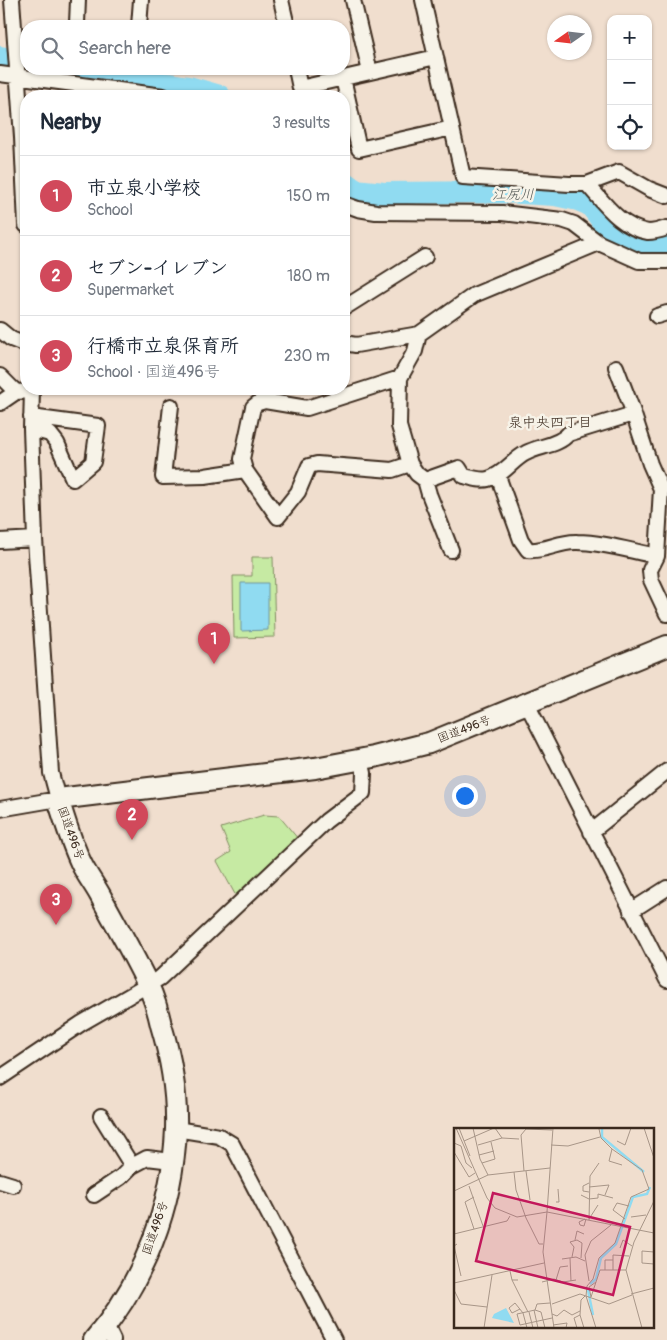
<!DOCTYPE html>
<meta charset="utf-8">
<style>
:root{--surface:#fff;--page:#f2f2f3;--text:#1f2937;--muted:#747a83;--line:#e0e1e3;--accent:#d1495b}
body{margin:0;font-family:Pangolin,"Klee One",sans-serif;background:var(--page);color:var(--text)}
.controls{position:absolute;right:15px;top:15px;display:grid;overflow:hidden;border-radius:10px;box-shadow:0 1px 4px #0004}
.controls button{width:45px;height:45px;display:grid;place-items:center;padding:0;border:0;border-bottom:1px solid var(--line);background:var(--surface);color:var(--text);font:25px sans-serif}
.compass{position:absolute;left:547px;top:15px;width:45px;height:45px;border-radius:50%;background:var(--surface);box-shadow:0 1px 4px #0004;rotate:256deg}
.you{position:absolute;left:464px;top:795px;width:18px;height:18px;margin:-12px;border:4px solid #fff;border-radius:50%;background:#1a73e8;box-shadow:0 0 0 8px #1a73e833}
.badge{display:grid;place-items:center;width:32px;height:32px;border-radius:50%;background:var(--accent);color:#fff;font-size:16px;font-weight:700}
.pin{position:absolute;translate:-50% -41px;filter:drop-shadow(0 1px 2px #0008)}
.pin::after{content:'';position:absolute;top:26px;width:18px;height:15px;background:inherit;clip-path:polygon(0 0,100% 0,50% 100%)}
.list{margin:0;padding:0;list-style:none}
h2{display:flex;justify-content:space-between;align-items:center;height:65px;margin:0;padding:0 20px;font-size:21px}
h2 small{font-size:16px;font-weight:400;color:var(--muted)}
.list li{display:grid;grid-template-columns:32px 1fr auto;gap:15px;align-items:center;box-sizing:border-box;height:80px;padding:0 20px;border-top:1px solid var(--line)}
.list b{display:block;font-size:19px;white-space:nowrap}
.list p{margin:0;font-size:16px;white-space:nowrap;color:var(--muted)}
.list em{font-size:16px;font-style:normal;color:var(--muted)}
.icon{flex:none;width:28px;height:28px;fill:none;stroke:currentColor;stroke-width:2;stroke-linecap:round;stroke-linejoin:round}
.map{position:relative;flex:none;width:667px;height:1340px;overflow:hidden}
.search{position:absolute;background:var(--surface);box-shadow:0 1px 4px #0004;left:20px;top:20px;width:330px;height:55px;display:flex;align-items:center;gap:12px;box-sizing:border-box;padding:0 18px;border-radius:20px;color:var(--muted);font-size:19px}
.panel{position:absolute;background:var(--surface);box-shadow:0 1px 4px #0004;left:20px;top:90px;width:330px;height:305px;border-radius:20px}
.map>svg:first-child{display:block}
</style>
<div class="map">
<svg width="667" height="1340" viewBox="0 0 667 1340">
<rect width="100%" height="100%" fill="#f0dece"/>
<filter id="ink" filterUnits="userSpaceOnUse"><feTurbulence type="fractalNoise" baseFrequency=".02" numOctaves="2"/><feDisplacementMap in="SourceGraphic" scale="10" xChannelSelector="R" yChannelSelector="G"/><feConvolveMatrix kernelMatrix="1 2 1 2 8 2 1 2 1" color-interpolation-filters="sRGB"/></filter>
<g filter="url(#ink)">
<path fill="#c6eaa3" stroke="#808a60" d="M252 557H273L275 637 234 638 233 576H252Z
M264 815 279 816 299 840 237 898 217 861 231 852 221 828Z"/>
<path fill="#90dbf1" stroke="#6e949d" d="M241 583H268V630L241 631Z"/>
<g fill="none" stroke-linecap="round" stroke-linejoin="round">
<path stroke="#90dbf1" stroke-width="22" d="M0 57 26 61
M75 69 189 87 220 96
M344 182 355 190 384 193 504 192 555 195 578 200 590 205 612 234 634 244 658 248 667 246"/>
<defs>
<path id="minor" d="M12 0 22 137 26 225
M281 0 287 26
M353 0 370 72
M423 0 463 177 569 184H587L619 172 649 189 667 196
M77 23 78 0
M139 26 141 0
M296 69 300 88 436 57
M0 74 163 96
M343 78 359 149 452 128
M587 184C604 203 621 228 648 232 654 232 661 230 667 228
M344 204 358 209 376 212 502 213 562 220 574 224 599 243 639 261H667
M344 308 425 257
M657 316 667 313
M0 330 11 339 26 345
M419 334 415 351 400 378 399 426 410 464 417 474 425 480 429 494 451 550
M344 343 356 345 419 334 474 295 599 243
M616 367 631 406 650 464 661 489 657 556 650 570 651 580 667 614
M0 376 16 392
M400 378 307 408 265 401 258 403 253 407 242 459 245 470 278 517 298 492 309 466 317 464 392 470 410 464
M0 403 16 392 32 391
M171 406 163 477 205 476 245 470
M31 429 50 434 57 443 73 479 93 462 98 426 31 417
M498 476 521 540 528 550C544 552 560 541 577 542 603 542 631 551 657 556
M425 480 459 468 464 476C472 478 481 481 488 479 504 475 512 460 526 453 539 446 560 445 568 434L633 414
M0 541 35 539
M527 704 667 980
M0 809 58 799 51 773 35 539 31 429 32 389
M591 832 667 771
M631 911 667 888
M0 1078 82 1023 160 978 326 821 363 793 364 773 361 760
M101 1116 132 1166
M176 1129 219 1136 232 1144 334 1340
M0 1181 13 1185
M94 1195 121 1177 132 1166 147 1158 172 1161
M106 1326 113 1340"/>
<path id="highway" d="M94 1340C144 1283 173 1205 176 1129 177 1094 171 1058 161 1025 158 1011 154 998 148 985 134 955 116 925 100 895 94 884 86 874 81 863 71 842 65 821 58 799L315 768 374 757 429 743 667 646"/>
</defs>
<use href="#minor" stroke="#3b2a1e" stroke-width="18"/>
<use href="#highway" stroke="#3b2a1e" stroke-width="24"/>
<use href="#minor" stroke="#f7f3e8" stroke-width="14"/>
<use href="#highway" stroke="#f7f3e8" stroke-width="20"/>
</g>
</g>
<g text-anchor="middle" stroke-width="5" stroke-linejoin="round" paint-order="stroke">
<g font-size="12" fill="#3b2a1e" stroke="#f7f3e8">
<text transform="translate(464 729) rotate(-21)" y="4">国道496号</text>
<text transform="translate(71 833) rotate(70)" y="4">国道496号</text>
<text transform="translate(155 1228) rotate(-71)" y="4">国道496号</text>
</g>
<g font-size="14" font-style="italic" fill="#505653" stroke="#f7f3e8">
<text x="513" y="199">江尻川</text>
</g>
<g font-size="14" fill="#3b2a1e" stroke="#f7f3e8">
<text x="550" y="427">泉中央四丁目</text>
</g>
</g>
<g transform="translate(454 1128)">
<rect width="200" height="200" fill="#f0dece"/>
<path d="M52 180 60 195 38 190 40 186Z" fill="#90dbf1"/>
<path fill="none" stroke="#90dbf1" stroke-width="2.5" d="M148 0V9L190 44M136 156 142 151 147 130 162 116 179 69 193 66 196 59M134 162 139 187"/>
<path fill="none" stroke="#a89688" stroke-width="1" d="M2 0 33 70 41 80 63 89 93 84 89 124 100 200M5 0 16 28M19 0 26 31 34 47M41 0 48 10 65 11M99 0 93 84 200 105M190 0 200 30M145 1 147 10 158 21 155 33 168 37M10 13 40 0M163 13 171 17 177 0M0 15 7 18 12 35 18 40M24 17 48 10M97 17 114 18 146 9M0 24 15 49 21 45M25 27 40 23M28 35 41 31 37 14M70 43 67 7 72 1 98 2M72 43 76 72M60 44 62 62 72 90 85 116H89M15 58 29 98M135 59 155 57 151 67M0 63 34 47 96 40M135 64 129 63V58L135 55M127 67 135 71 144 70V66L159 70M20 69 11 74 20 101M102 74H105L104 61M177 89 192 87M131 91 125 94 126 97 130 98 132 91M135 91 144 77M171 91 159 82 163 75 175 78M135 92 136 48 145 35M0 106 53 93 56 88M121 112 123 103 130 106M3 116 0 118 7 148M166 120 169 112 178 118M200 124 188 123V135L200 136M118 129 120 119 116 114 123 112 128 115 127 130M116 130 117 153M108 131 122 129 131 133M151 142V132H159M159 142V127L175 128M56 143 58 152H64M58 152 74 184M102 152 106 139 114 138M135 153 131 127 137 113 157 97M88 154 100 151 109 154 122 152M0 155 90 135M0 162 7 176 33 179M177 166 200 160M137 169 146 142H172M137 169 135 159 142 154M96 175 83 176 81 182 63 186 66 197 98 190M98 176 126 166 155 176 178 167M66 181 58 185 55 180 61 175 69 185 73 200M80 182 84 200M81 182 87 184 91 200M75 184 79 200M98 186 103 188 110 182 118 187 126 183M126 187 127 172 131 168M99 197 113 195 112 200M30 200 38 147M123 200 120 190 126 187 130 200M142 200 132 168 133 158 139 151 145 130 161 115 177 69 195 61 188 42 158 21M188 200 172 142 180 114 200 73"/>
<path fill="#c2185b" fill-opacity="0.15" stroke="#c2185b" stroke-width="2.5" d="M39 65 176 99 159 167 22 133Z"/>
<rect width="200" height="200" fill="none" stroke="#3b2a1e" stroke-width="2.5"/>
</g>
</svg>
<div class="controls">
<button>+</button>
<button>−</button>
<button><svg class="icon" aria-label="locate" viewBox="0 0 24 24"><circle cx="12" cy="12" r="6"/><path d="M12 2v4M12 18v4M2 12h4M18 12h4"/></svg></button>
</div>
<svg class="compass" viewBox="-18 -18 36 36"><path d="M0-13l5 13h-10z" fill="#e53935"/><path d="M0 13l5-13h-10z" fill="#747a83"/></svg>
<div class="you"></div>
<div class="pin badge" style="left:214px;top:664px">1</div>
<div class="pin badge" style="left:132px;top:840px">2</div>
<div class="pin badge" style="left:56px;top:925px">3</div>
<div class="search"><svg class="icon" aria-label="search" viewBox="0 0 24 24"><circle cx="10" cy="10" r="6"/><path d="M15 15l6 6"/></svg>Search here</div>
<section class="panel">
<h2>Nearby<small>3 results</small></h2>
<ul class="list">
<li><span class="badge">1</span><div><b>市立泉小学校</b><p>School</p></div><em>150 m</em></li>
<li><span class="badge">2</span><div><b>セブン-イレブン</b><p>Supermarket</p></div><em>180 m</em></li>
<li><span class="badge">3</span><div><b>行橋市立泉保育所</b><p>School · 国道496号</p></div><em>230 m</em></li>
</ul>
</section>
</div>
